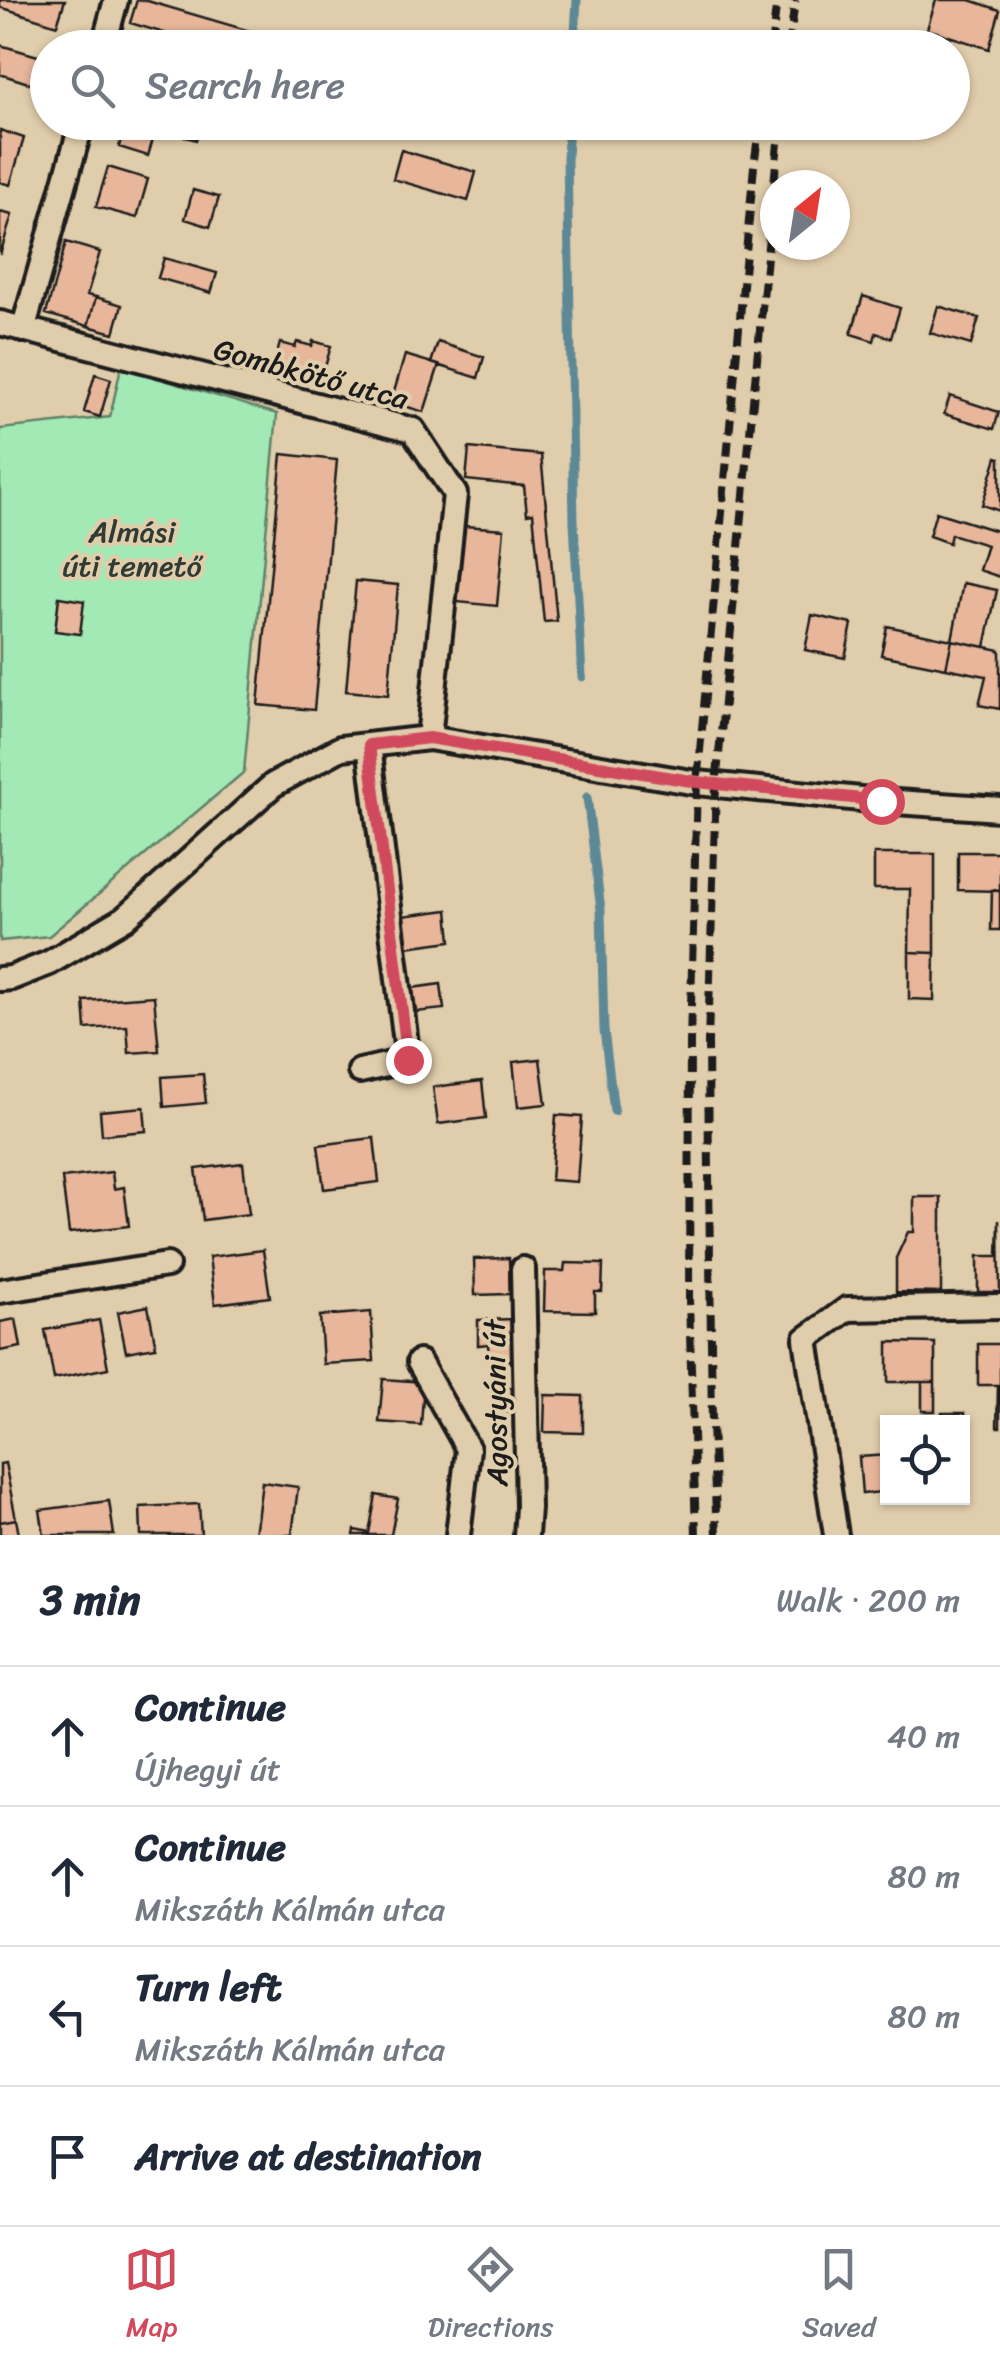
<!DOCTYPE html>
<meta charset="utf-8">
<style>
:root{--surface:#fff;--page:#f6f6f7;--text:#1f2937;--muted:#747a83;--line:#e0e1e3;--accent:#d1495b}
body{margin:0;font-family:Sriracha,sans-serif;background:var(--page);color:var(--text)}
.controls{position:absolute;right:30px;bottom:30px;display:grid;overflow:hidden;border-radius:0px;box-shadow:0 2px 8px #0004}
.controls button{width:90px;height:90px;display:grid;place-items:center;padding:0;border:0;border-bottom:2px solid var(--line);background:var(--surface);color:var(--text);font:50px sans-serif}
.compass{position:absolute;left:760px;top:170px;width:90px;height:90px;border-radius:50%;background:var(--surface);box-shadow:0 2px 8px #0004;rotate:30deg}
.stop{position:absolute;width:30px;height:30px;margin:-22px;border:8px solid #d1495b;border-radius:50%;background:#fff}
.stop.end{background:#d1495b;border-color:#fff;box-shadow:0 2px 10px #0008}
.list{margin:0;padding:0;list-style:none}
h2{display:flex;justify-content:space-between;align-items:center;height:130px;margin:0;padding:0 40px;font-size:42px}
h2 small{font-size:32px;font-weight:400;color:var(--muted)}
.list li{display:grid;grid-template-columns:65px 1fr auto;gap:30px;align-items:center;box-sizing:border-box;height:140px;padding:0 40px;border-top:2px solid var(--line)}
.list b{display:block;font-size:38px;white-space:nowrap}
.list p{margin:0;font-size:32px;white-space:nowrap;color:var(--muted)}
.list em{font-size:32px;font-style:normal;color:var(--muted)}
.icon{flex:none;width:55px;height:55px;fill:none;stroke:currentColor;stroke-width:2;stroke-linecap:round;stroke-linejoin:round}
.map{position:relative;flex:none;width:1000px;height:1535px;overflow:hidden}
.search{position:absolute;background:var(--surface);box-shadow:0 2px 8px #0004;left:30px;right:30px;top:30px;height:110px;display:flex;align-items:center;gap:25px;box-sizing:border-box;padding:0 35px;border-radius:55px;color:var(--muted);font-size:38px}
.sheet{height:690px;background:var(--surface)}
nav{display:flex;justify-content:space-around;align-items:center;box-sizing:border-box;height:140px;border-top:2px solid var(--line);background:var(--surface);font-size:28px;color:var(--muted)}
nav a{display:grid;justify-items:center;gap:5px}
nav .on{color:var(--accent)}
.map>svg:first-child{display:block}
</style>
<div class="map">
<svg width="1000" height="1535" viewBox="0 0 1000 1535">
<rect width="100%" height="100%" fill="#e0cdab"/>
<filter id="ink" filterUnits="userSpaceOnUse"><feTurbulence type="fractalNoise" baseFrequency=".01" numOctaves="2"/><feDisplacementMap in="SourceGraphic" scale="20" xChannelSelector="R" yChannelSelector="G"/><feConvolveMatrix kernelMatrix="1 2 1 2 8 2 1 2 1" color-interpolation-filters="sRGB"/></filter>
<g filter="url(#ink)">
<path fill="#a3e9b5" stroke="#608268" stroke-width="2.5" d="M121 367 277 414 244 772 49 936 0 941V429L110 417Z"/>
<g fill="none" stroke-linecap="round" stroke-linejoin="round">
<path stroke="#5d8997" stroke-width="9" d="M574 48 577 0
M569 122 567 158 574 522 582 677
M587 797 601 910 604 1030 614 1111"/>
</g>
<path fill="#e8b69a" stroke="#1c1c1c" stroke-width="2.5" d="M0 0H65L57 25 0 7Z
M137 0H144L257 33 253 48H215L130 23Z
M936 0H970L1000 10 989 49 927 29Z
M0 45 48 59 47 89 0 74Z
M100 122H158L148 156 119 147 121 139 97 132Z
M158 122H196L201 124 196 140 156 128Z
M0 130 24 138 10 185 0 182Z
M401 150 476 172 468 201 393 179Z
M108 167 148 179 137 218 96 207Z
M193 190 219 197 210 227 185 219Z
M0 212 12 215 0 255Z
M66 242 100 252 87 295 96 297 88 326 46 314Z
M164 258 217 273 211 293 158 278Z
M863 296 900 308 891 338 876 333 874 341 851 334Z
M96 297 122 305 114 333 88 326Z
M938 306 979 318 971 345 930 333Z
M313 341 331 346 321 381 273 368 280 343 295 347 297 342 312 346Z
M438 342 484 357 478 378 431 363Z
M405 355 439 365 424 412 391 402Z
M95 374 111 379 100 417 84 412Z
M950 396 999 412 994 429 944 414Z
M469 448 541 455 557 621 544 622 533 513 527 514 524 486 466 480Z
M282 454 337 460 314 710 258 705Z
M997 457 1000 458V511L982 505Z
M936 512 1000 532V577L979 570 987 545 951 534 949 543 929 536Z
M464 526 504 529 497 606 457 602Z
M356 581 398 585 388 695 346 691Z
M963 583 997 590 985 647 952 640Z
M59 597 84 601 80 634 55 631Z
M812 615 852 624 845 658 805 650Z
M887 626 952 640 946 668 881 655Z
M952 640 1000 650V709L979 705 986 676 946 668Z
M958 852H1000V891L958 890Z
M874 854H935V953L909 952 910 889H874Z
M992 890 1000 891V930H991Z
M448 910 451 941 406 947 402 916Z
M909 952 935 953 934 1000 909 999Z
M441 984 444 1009 416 1012 412 988Z
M154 996 159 1051 129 1053 127 1026 86 1029 84 1001Z
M540 1059 546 1104 518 1107 513 1062Z
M203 1074 206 1103 164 1107 162 1077Z
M482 1081 486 1118 438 1124 433 1087Z
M144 1107 146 1131 102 1135 100 1111Z
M556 1115 582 1117 577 1182 551 1180Z
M374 1138 379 1182 324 1189 318 1145Z
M243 1163 249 1214 203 1220 196 1169Z
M112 1172 114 1189 124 1187 129 1226 69 1233 62 1178Z
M914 1197H941V1293L896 1292V1258L908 1232H914Z
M999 1220 1000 1292H978V1256H998Z
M263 1250 270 1297 215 1304 209 1257Z
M509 1258 510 1294 475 1295 474 1259Z
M565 1263 603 1264 602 1292H595V1312L544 1311 545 1271H564Z
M148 1306 156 1347 126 1352 118 1312Z
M371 1312 374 1361 323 1364 320 1316Z
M16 1319 21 1347 0 1351V1322Z
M516 1319 517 1360 489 1361 488 1344 478 1345V1320Z
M99 1320 108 1368 54 1379 45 1330Z
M888 1342 935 1343V1382H888Z
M978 1344H1000V1427H997L998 1385H978Z
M383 1379 424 1382 421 1425 379 1422Z
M922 1382H935V1411H922Z
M517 1387 518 1412 494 1413 493 1388Z
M545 1395 583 1396V1433L544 1432Z
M942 1413H965V1446H962V1422H942Z
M888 1455V1497H881L880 1492 862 1494 859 1457Z
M5 1463 16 1519 0 1522V1464Z
M262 1482 298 1487 292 1535H255Z
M376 1495 398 1499 391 1535H354L355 1530 369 1533Z
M109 1501 114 1535H44L40 1510Z
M199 1504 201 1535H141L140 1507Z
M16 1519 19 1535H0V1522Z"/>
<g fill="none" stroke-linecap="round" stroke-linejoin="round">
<defs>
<path id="street" d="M103 48 116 0
M0 323 413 430 455 494 429 738
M23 330 82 122
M0 979 11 978 49 963 125 918 273 785 341 748 429 738 697 783 881 801 1000 809
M360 1071 408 1060 369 745
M523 1269 528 1508 526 1535
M0 1291 167 1265
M419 1362 468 1449 458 1535
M836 1535 806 1339 847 1309 1000 1306"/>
</defs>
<use href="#street" stroke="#1c1c1c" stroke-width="30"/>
<use href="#street" stroke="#e0cdab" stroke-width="22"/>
<path stroke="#1c1c1c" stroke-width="8" stroke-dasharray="15 8" stroke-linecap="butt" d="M771 48 777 0
M789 48 795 0
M696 1535 689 1300 690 1042 697 783 754 166 760 122
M717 1535 712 1426 709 1175 708 1042 716 785 780 122"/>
</g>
</g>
<g fill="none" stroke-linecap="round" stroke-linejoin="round" filter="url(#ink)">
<path stroke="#d1495b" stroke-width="12" d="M408 1060 369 745 429 738 697 782 881 801"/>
</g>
<g text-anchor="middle" stroke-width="8" stroke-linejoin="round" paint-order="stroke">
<g font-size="30" fill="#1c1c1c" stroke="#e0cdab">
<text transform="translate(311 374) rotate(15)" y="10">Gombkötő utca</text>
<text transform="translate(496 1403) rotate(-91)" y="10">Agostyáni út</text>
</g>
<g font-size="30" fill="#303b33" stroke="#e0cdab">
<text x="132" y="542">Almási<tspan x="132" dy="34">úti temető</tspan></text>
</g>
</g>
</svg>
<div class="controls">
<button><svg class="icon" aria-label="locate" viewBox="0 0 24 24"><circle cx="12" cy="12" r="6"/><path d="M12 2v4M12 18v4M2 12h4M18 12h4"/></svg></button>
</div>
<svg class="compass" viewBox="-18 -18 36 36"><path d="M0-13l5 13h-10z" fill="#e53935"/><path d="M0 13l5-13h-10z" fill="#747a83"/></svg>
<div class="stop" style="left:881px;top:801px"></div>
<div class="stop end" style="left:408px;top:1060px"></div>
<div class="search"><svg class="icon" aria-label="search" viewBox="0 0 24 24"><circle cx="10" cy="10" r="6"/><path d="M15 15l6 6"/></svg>Search here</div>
</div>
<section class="sheet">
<h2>3 min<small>Walk · 200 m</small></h2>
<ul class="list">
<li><svg class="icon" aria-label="ahead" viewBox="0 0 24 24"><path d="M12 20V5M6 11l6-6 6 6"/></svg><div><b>Continue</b><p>Újhegyi út</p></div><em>40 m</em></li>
<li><svg class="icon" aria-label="ahead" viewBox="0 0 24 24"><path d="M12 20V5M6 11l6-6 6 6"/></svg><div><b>Continue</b><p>Mikszáth Kálmán utca</p></div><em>80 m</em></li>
<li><svg class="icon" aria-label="left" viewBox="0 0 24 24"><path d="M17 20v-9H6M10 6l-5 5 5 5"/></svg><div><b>Turn left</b><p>Mikszáth Kálmán utca</p></div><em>80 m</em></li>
<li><svg class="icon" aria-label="arrive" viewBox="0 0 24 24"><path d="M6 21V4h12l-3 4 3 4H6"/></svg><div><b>Arrive at destination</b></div></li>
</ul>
</section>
<nav>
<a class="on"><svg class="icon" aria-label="map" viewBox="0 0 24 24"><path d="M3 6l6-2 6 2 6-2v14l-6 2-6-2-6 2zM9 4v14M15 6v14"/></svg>Map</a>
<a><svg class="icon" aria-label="directions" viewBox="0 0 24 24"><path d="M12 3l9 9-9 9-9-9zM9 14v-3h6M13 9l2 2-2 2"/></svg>Directions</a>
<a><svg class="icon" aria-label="saved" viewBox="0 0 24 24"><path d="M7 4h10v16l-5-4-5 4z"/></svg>Saved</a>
</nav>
